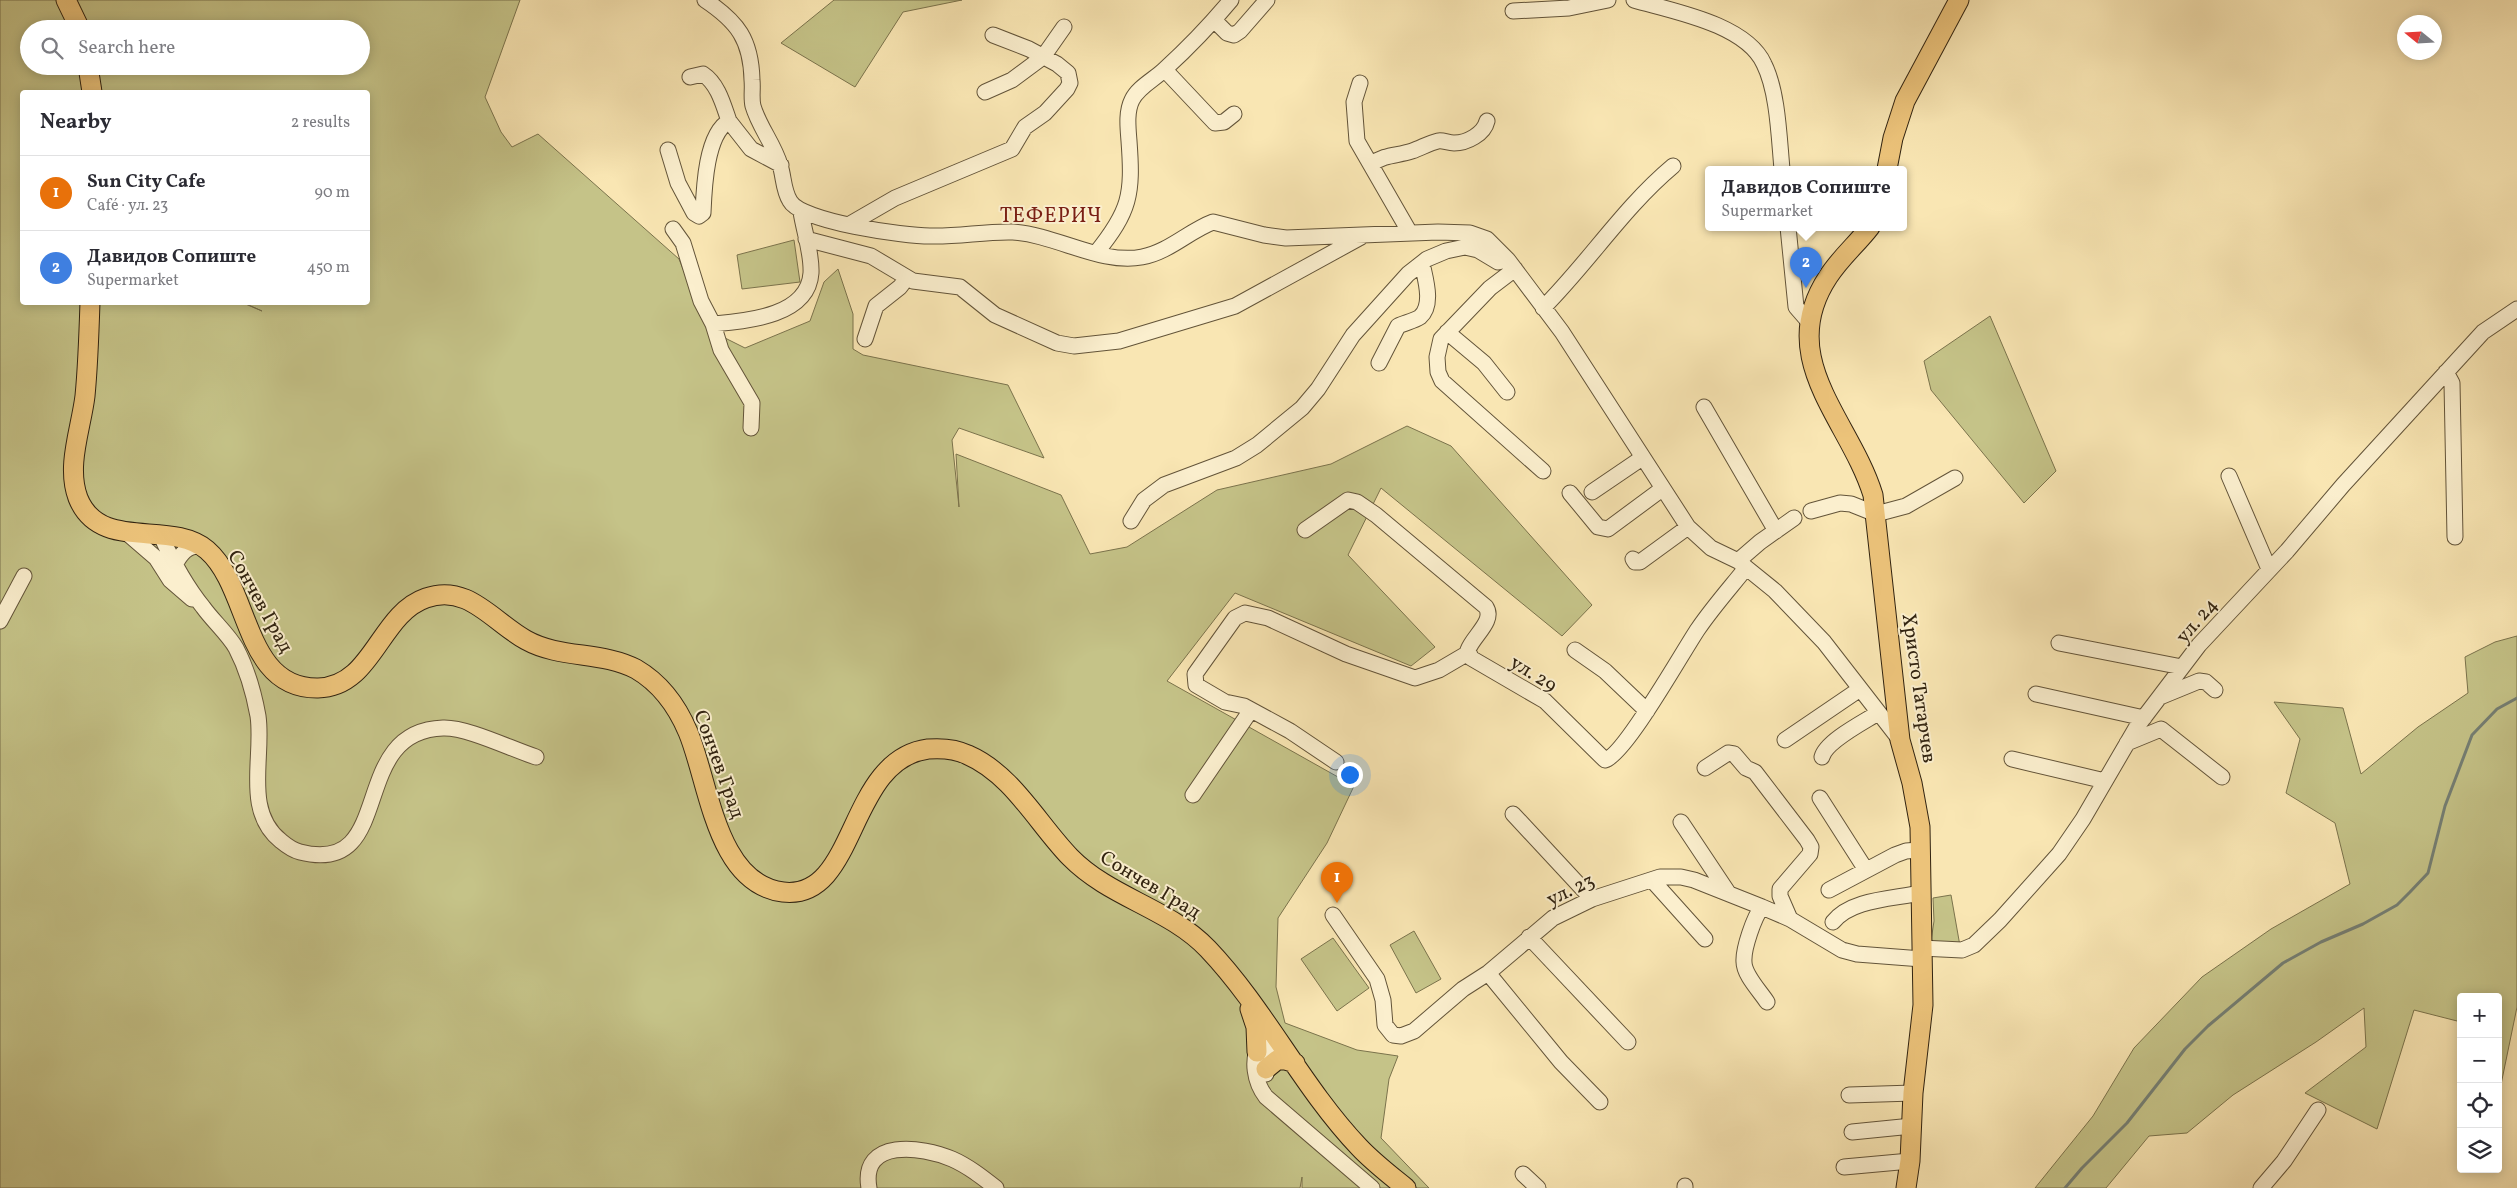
<!DOCTYPE html>
<meta charset="utf-8">
<style>
:root{--surface:#fff;--page:#f2f2f3;--text:#2b2b33;--muted:#7c7c81;--line:#e1e1e2;--accent:#7c3aed}
body{margin:0;font-family:Vollkorn,serif;background:var(--page);color:var(--text)}
.controls{position:absolute;right:15px;bottom:15px;display:grid;overflow:hidden;border-radius:5px;box-shadow:0 2px 12px #0003}
.controls button{width:45px;height:45px;display:grid;place-items:center;padding:0;border:0;border-bottom:1px solid var(--line);background:var(--surface);color:var(--text);font:25px sans-serif}
.compass{position:absolute;left:2397px;top:15px;width:45px;height:45px;border-radius:50%;background:var(--surface);box-shadow:0 2px 12px #0003;rotate:288deg}
.you{position:absolute;left:1349px;top:774px;width:18px;height:18px;margin:-12px;border:4px solid #fff;border-radius:50%;background:#1a73e8;box-shadow:0 0 0 8px #1a73e833}
.badge{display:grid;place-items:center;width:32px;height:32px;border-radius:50%;background:var(--accent);color:#fff;font-size:16px;font-weight:700}
.pin{position:absolute;translate:-50% -41px;filter:drop-shadow(0 1px 2px #0008)}
.pin::after{content:'';position:absolute;top:26px;width:18px;height:15px;background:inherit;clip-path:polygon(0 0,100% 0,50% 100%)}
.popup{position:absolute;left:1705px;top:166px;width:202px;height:65px;box-sizing:border-box;display:grid;place-content:center;border-radius:5px;background:var(--surface);filter:drop-shadow(0 1px 4px #0005);font-size:16px;white-space:nowrap;color:var(--muted)}
.popup b{font-size:19px;color:var(--text)}
.popup::after{content:'';position:absolute;left:50%;top:100%;margin-left:-10px;border:10px solid transparent;border-top-color:var(--surface)}
.list{margin:0;padding:0;list-style:none}
h2{display:flex;justify-content:space-between;align-items:center;height:65px;margin:0;padding:0 20px;font-size:21px}
h2 small{font-size:16px;font-weight:400;color:var(--muted)}
.list li{display:grid;grid-template-columns:32px 1fr auto;gap:15px;align-items:center;box-sizing:border-box;height:75px;padding:0 20px;border-top:1px solid var(--line)}
.list b{display:block;font-size:19px;white-space:nowrap}
.list p{margin:0;font-size:16px;white-space:nowrap;color:var(--muted)}
.list em{font-size:16px;font-style:normal;color:var(--muted)}
.icon{flex:none;width:28px;height:28px;fill:none;stroke:currentColor;stroke-width:2;stroke-linecap:round;stroke-linejoin:round}
.map{position:relative;flex:none;width:2517px;height:1188px;overflow:hidden}
.search{position:absolute;background:var(--surface);box-shadow:0 2px 12px #0003;left:20px;top:20px;width:350px;height:55px;display:flex;align-items:center;gap:12px;box-sizing:border-box;padding:0 18px;border-radius:28px;color:var(--muted);font-size:19px}
.panel{position:absolute;background:var(--surface);box-shadow:0 2px 12px #0003;left:20px;top:90px;width:350px;height:215px;border-radius:5px}
.map>svg:first-child{display:block}
</style>
<div class="map">
<svg width="2517" height="1188" viewBox="0 0 2517 1188">
<rect width="100%" height="100%" fill="#f9e6b3"/>
<filter id="stains"><feTurbulence type="fractalNoise" baseFrequency=".004" numOctaves="4"/><feColorMatrix values="0 0 0 0 .2 0 0 0 0 .09 0 0 0 0 .02 0 0 0 .5 -.17"/></filter>
<radialGradient id="worn" r=".72"><stop offset=".6" stop-color="#630" stop-opacity="0"/><stop offset="1" stop-color="#630" stop-opacity=".3"/></radialGradient>
<path fill="#c5c388" stroke="#7b734c" fill-rule="evenodd" d="M0 0H520L485 97 501 132 512 147 538 134 679 259 707 329 745 348 810 321 824 282 838 269 853 314V349L863 355 1008 385 1044 458 959 428 952 440 959 507 956 454 1061 495 1090 554 1127 547 1217 490 1331 464 1407 426 1451 446 1592 605 1562 636 1381 488 1348 555 1435 647 1411 666 1235 593 1167 681 1354 786 1327 843 1278 918 1276 987 1285 1023 1357 1050 1398 1056 1389 1079 1381 1138 1429 1188H1302V1177L1300 1188H0ZM29 29H361V66H29ZM22 92H368V302L243 303 262 311 242 302H22Z
M834 0H962L903 12 855 87 781 43Z
M794 240 800 282 742 289 737 255Z
M1990 316 2056 471 2024 503 1931 390 1924 361Z
M2517 636V1007L2498 1099V997H2461V1022L2414 1010 2377 1129 2305 1093 2366 1047 2364 1008 2316 1042 2233 1095 2187 1133 2149 1136 2106 1188H2035L2093 1116 2134 1048 2202 977 2271 929 2350 884 2335 823 2286 793 2300 739 2274 702 2343 708 2361 774 2418 727 2468 693 2465 657 2495 642Z
M1951 895 1960 946 1931 941 1934 921 1933 898Z
M1414 931 1441 979 1416 993 1390 945Z
M1333 938 1369 988 1337 1011 1301 959Z"/>
<g fill="none" stroke-linecap="round" stroke-linejoin="round">
<path stroke="#757f74" stroke-width="3" d="M2065 1188 2082 1168 2127 1123 2185 1049 2208 1026 2283 963 2321 942 2363 924 2397 905 2410 892 2428 873 2445 806 2472 735 2497 709 2517 698"/>
<defs>
<path id="minor" d="M705 0C738 22 751 40 752 80 753 89 751 98 753 106 759 127 774 144 780 165 784 177 783 190 790 201 801 222 905 236 930 236 958 237 986 231 1013 232 1057 235 1101 265 1142 257 1169 252 1189 231 1213 222L1264 235 1286 238 1438 232 1470 233 1487 239 1508 260 1562 332 1688 527 1711 548 1738 561 1775 591 1824 642 1900 740
M1634 0C1672 11 1746 24 1764 64 1778 92 1779 138 1782 169
M1513 11 1569 8 1608 0
M1214 20 1227 33 1234 35 1240 31 1267 0
M1165 70 1215 123 1224 122 1234 114
M690 77 703 74C718 84 723 104 729 121
M1360 83 1354 102 1357 141 1410 233
M985 92 1012 80 1043 57 1064 27
M668 150 678 183 694 213 699 216 703 213C704 188 706 134 729 121L751 149 781 165
M1372 164C1385 154 1397 156 1412 151 1421 148 1429 143 1438 141 1443 140 1448 143 1454 143 1467 143 1484 134 1487 121
M850 224 895 198 1012 149 1025 127 1045 113 1067 89 1070 83 1068 73 1057 64 1029 49 993 35
M1788 227 1796 307 1809 322
M673 229 683 243 701 301 713 324 721 350 752 403 751 428
M806 239 871 256 913 281 960 287 995 315 1057 343 1074 346 1119 341 1235 306 1361 237
M1096 253C1130 211 1133 195 1129 141 1128 128 1126 112 1132 100 1138 87 1155 79 1165 69 1188 48 1211 24 1231 0
M1515 269 1490 288 1441 339 1437 357 1438 372 1442 381 1543 471
M1543 308C1589 262 1623 208 1673 166
M713 324C745 321 808 317 811 273 812 253 804 232 801 212
M1447 332 1484 363 1507 392
M865 339 876 306 900 287 906 279
M1379 363 1398 326C1404 323 1414 321 1420 317 1434 305 1425 278 1422 263
M2446 372 2452 383 2455 537
M1704 407 1776 531
M2229 476 2269 569
M1592 492 1642 458
M1570 493 1598 527 1608 529 1662 489
M1811 511 1840 503 1851 504 1876 514 1906 506 1955 478
M1131 521 1144 500 1164 485 1236 458 1257 445 1302 408 1318 389 1353 335 1408 274 1427 259 1446 251 1465 247 1478 250 1498 262 1508 260
M1305 530 1348 500 1357 502 1376 515 1486 607C1495 621 1473 636 1468 650L1471 658 1545 701 1605 760C1625 755 1683 651 1698 629 1713 607 1730 588 1746 568
M127 533 156 558 170 580 192 599
M161 536C172 560 186 586 203 607 213 621 228 634 236 648 247 669 254 694 258 716 264 757 243 811 281 841 287 846 292 850 300 852 398 877 346 731 443 728 467 727 511 749 536 757
M1633 559 1635 562H1640L1688 527
M1738 561 1760 542 1794 518
M176 563C181 554 187 546 199 546
M0 621 24 576
M2059 643 2182 667
M1575 650 1605 671 1647 711
M2036 694 2144 718
M2160 697 2199 681 2206 682 2215 690
M1785 740 1860 689
M2127 743 2161 729 2222 777
M1822 757C1826 741 1864 722 1878 713
M2012 759 2105 781
M1336 762 1290 731 1244 706 1225 702 1196 685 1195 674 1235 618 1245 613 1268 618 1346 654 1415 678 1439 670 1468 653
M1705 768 1728 753 1734 754 1746 768 1755 772 1807 840 1811 847 1810 854 1780 889V896L1790 919
M1193 795 1251 710
M1820 798 1866 870
M1513 814 1592 899
M1681 822 1729 894
M1652 880 1705 939
M1829 890 1895 855 1906 851 1919 850
M1762 907C1754 917 1743 949 1744 962 1744 975 1760 991 1767 1002
M1333 915 1377 979 1383 1000 1385 1025 1393 1035 1401 1036 1414 1031 1463 989 1488 973 1553 918 1592 899 1660 877H1681L1694 880 1762 907 1790 919 1842 950 1857 954 1922 959
M1833 922C1851 899 1893 899 1920 893
M1529 937 1628 1042
M1921 948 1962 950 1974 945 2000 920 2059 854 2083 819 2136 728 2199 645 2287 551 2343 485 2483 332 2517 309
M1488 973 1561 1062 1600 1102
M1261 1043C1250 1059 1255 1083 1266 1097L1372 1188
M1266 1074C1267 1061 1269 1049 1278 1039
M1849 1095 1913 1093
M1852 1132 1912 1126
M1844 1167 1910 1161
M1523 1174 1538 1188
M1685 1186V1188
M869 1188C860 1138 922 1146 952 1159 968 1166 982 1177 996 1188
M2261 1188 2284 1161 2318 1110"/>
<path id="major" d="M66 0 80 29
M88 66 92 92
M1887 169 1893 138 1905 101 1959 0
M1870 227C1857 244 1840 258 1828 277 1774 359 1850 420 1873 495L1900 740 1912 783 1920 827 1923 1005 1913 1093 1910 1161 1906 1188
M90 302C89 334 88 365 85 396 81 429 66 466 78 498 100 553 170 519 207 550 251 588 243 689 318 688 373 687 379 614 426 598 468 583 493 622 526 640 560 659 602 651 636 669 660 683 677 706 688 732 709 782 716 884 783 892 858 901 846 760 928 749 941 748 956 749 968 755 1012 774 1038 824 1070 857 1110 898 1169 908 1208 949 1265 1009 1302 1087 1359 1147 1373 1162 1390 1175 1406 1188
M1250 1009 1256 1027 1257 1052
M1266 1069 1277 1060H1285L1295 1063"/>
</defs>
<use href="#minor" stroke="#635439" stroke-width="17"/>
<use href="#major" stroke="#312310" stroke-width="21"/>
<use href="#minor" stroke="#fbefce" stroke-width="15"/>
<use href="#major" stroke="#ecc37a" stroke-width="19"/>
</g>
<g text-anchor="middle" stroke-width="4" stroke-linejoin="round" paint-order="stroke">
<g font-size="20" fill="#312310" stroke="#fbefce">
<text transform="translate(261 601) rotate(61)" y="7">Сончев Град</text>
<text transform="translate(2196 620) rotate(-49)" y="7">ул. 24</text>
<text transform="translate(1534 673) rotate(32)" y="7">ул. 29</text>
<text transform="translate(1920 688) rotate(82)" y="7">Христо Татарчев</text>
<text transform="translate(720 764) rotate(70)" y="7">Сончев Град</text>
<text transform="translate(1151 884) rotate(31)" y="7">Сончев Град</text>
<text transform="translate(1570 889) rotate(-25)" y="7">ул. 23</text>
</g>
<g font-size="21" letter-spacing="1" fill="#7a1f14" stroke="#fbefce">
<text x="1051" y="222">ТЕФЕРИЧ</text>
</g>
</g>
<rect width="100%" height="100%" filter="url(#stains)"/>
<rect width="100%" height="100%" fill="url(#worn)"/>
</svg>
<div class="controls">
<button>+</button>
<button>−</button>
<button><svg class="icon" aria-label="locate" viewBox="0 0 24 24"><circle cx="12" cy="12" r="6"/><path d="M12 2v4M12 18v4M2 12h4M18 12h4"/></svg></button>
<button><svg class="icon" aria-label="layers" viewBox="0 0 24 24"><path d="M12 4l9 5-9 5-9-5zM3 14l9 5 9-5"/></svg></button>
</div>
<svg class="compass" viewBox="-18 -18 36 36"><path d="M0-13l5 13h-10z" fill="#e53935"/><path d="M0 13l5-13h-10z" fill="#7c7c81"/></svg>
<div class="you"></div>
<div class="pin badge" style="left:1337px;top:903px;background:#e8710a">1</div>
<div class="pin badge" style="left:1806px;top:288px;background:#3f7fe0">2</div>
<div class="popup"><b>Давидов Сопиште</b>Supermarket</div>
<div class="search"><svg class="icon" aria-label="search" viewBox="0 0 24 24"><circle cx="10" cy="10" r="6"/><path d="M15 15l6 6"/></svg>Search here</div>
<section class="panel">
<h2>Nearby<small>2 results</small></h2>
<ul class="list">
<li><span class="badge" style="background:#e8710a">1</span><div><b>Sun City Cafe</b><p>Café · ул. 23</p></div><em>90 m</em></li>
<li><span class="badge" style="background:#3f7fe0">2</span><div><b>Давидов Сопиште</b><p>Supermarket</p></div><em>450 m</em></li>
</ul>
</section>
</div>
